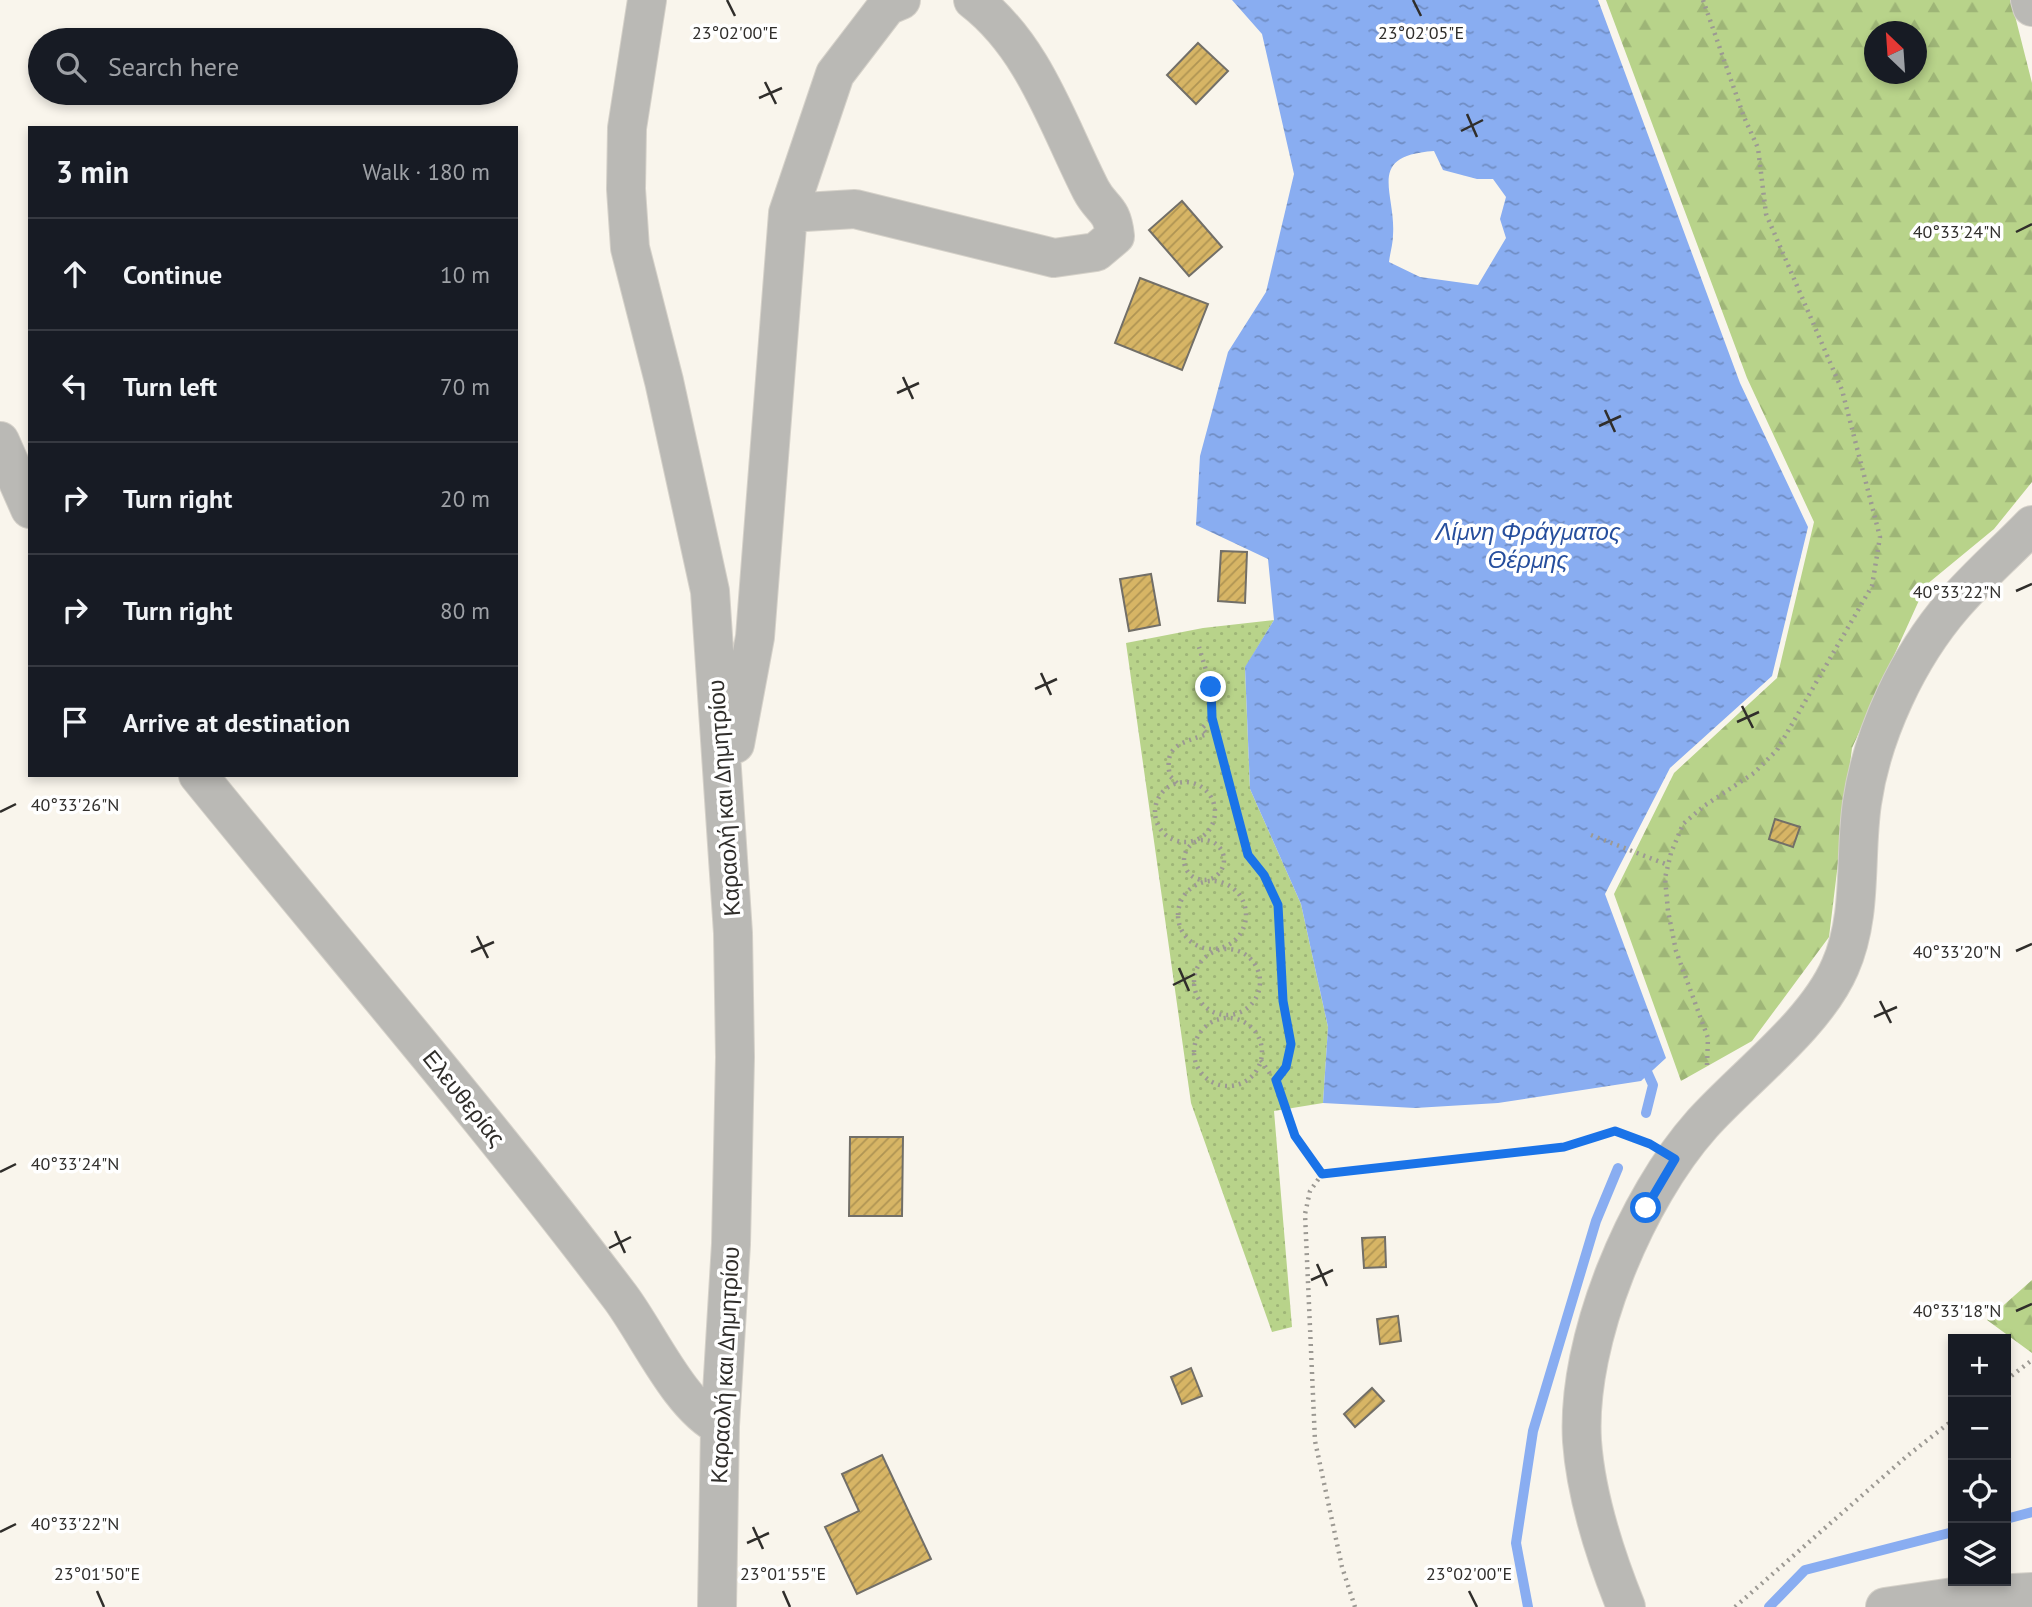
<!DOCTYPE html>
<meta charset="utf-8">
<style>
:root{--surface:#171b24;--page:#242831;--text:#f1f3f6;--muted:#9ea1a6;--line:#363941}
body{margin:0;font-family:"PT Sans",sans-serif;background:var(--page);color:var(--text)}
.controls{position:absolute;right:21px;bottom:21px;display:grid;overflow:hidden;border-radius:0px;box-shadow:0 4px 10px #0003}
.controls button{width:63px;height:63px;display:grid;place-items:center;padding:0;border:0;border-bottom:2px solid var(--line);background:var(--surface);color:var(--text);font:35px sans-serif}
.compass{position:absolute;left:1864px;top:21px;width:63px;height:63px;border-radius:50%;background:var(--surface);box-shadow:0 4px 10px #0003;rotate:335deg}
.stop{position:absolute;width:21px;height:21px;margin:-16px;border:5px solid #1a73e8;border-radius:50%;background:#fff}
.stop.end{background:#1a73e8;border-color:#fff;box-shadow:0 2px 7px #0008}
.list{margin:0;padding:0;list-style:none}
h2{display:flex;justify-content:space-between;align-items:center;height:91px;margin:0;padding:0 28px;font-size:30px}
h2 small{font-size:23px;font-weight:400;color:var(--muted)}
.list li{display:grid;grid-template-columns:46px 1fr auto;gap:21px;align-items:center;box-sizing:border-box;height:112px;padding:0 28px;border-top:2px solid var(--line)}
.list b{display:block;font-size:26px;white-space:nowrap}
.list em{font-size:23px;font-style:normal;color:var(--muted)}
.icon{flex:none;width:38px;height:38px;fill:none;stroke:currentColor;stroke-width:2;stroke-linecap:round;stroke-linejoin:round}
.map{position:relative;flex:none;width:2032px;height:1607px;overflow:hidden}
.search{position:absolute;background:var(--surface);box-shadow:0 4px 10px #0003;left:28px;top:28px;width:490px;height:77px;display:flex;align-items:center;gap:18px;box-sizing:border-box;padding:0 24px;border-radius:38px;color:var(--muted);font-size:26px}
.panel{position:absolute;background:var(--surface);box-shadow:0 4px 10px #0003;left:28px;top:126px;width:490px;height:651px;border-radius:0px}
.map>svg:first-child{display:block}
</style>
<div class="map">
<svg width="2032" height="1607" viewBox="0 0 2032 1607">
<defs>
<pattern id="forest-firs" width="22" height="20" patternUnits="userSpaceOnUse" patternTransform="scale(1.75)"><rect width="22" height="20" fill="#b8d38a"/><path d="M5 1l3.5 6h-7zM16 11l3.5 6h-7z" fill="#9eb577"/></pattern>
<pattern id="park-dots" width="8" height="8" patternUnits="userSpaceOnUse" patternTransform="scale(1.75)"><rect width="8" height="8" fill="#b8d38a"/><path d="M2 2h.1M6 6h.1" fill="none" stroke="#9eb577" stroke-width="1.8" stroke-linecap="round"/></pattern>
<pattern id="water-ripples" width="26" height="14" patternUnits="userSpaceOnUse" patternTransform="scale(1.75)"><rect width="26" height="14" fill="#89adf1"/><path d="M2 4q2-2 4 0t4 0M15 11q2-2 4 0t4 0" fill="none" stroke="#708dc3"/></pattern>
<pattern id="building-hatch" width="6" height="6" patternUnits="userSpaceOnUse" patternTransform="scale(1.75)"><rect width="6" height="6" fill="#d7b565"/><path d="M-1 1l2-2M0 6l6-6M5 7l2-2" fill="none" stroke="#af9453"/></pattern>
</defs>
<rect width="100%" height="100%" fill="#f9f5ec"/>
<path fill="url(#forest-firs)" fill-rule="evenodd" d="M1606 0H2011L2032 83V482L1994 529 1926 585 1852 748 1829 937 1752 1041 1681 1081 1614 894 1674 773 1777 678 1814 522 1747 378ZM1874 32H1916V74H1874Z
M2032 1280V1353L1987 1320Z"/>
<path fill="url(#park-dots)" d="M1274 620 1245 668 1250 789 1301 904 1328 1027 1323 1103 1274 1111 1292 1327 1272 1332 1191 1103 1126 643 1203 628Z"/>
<path fill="url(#water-ripples)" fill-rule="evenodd" d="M1232 0H1598L1740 383 1808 527 1772 676 1670 768 1605 894 1666 1058 1641 1081 1498 1103 1415 1108 1323 1103 1328 1027 1301 904 1250 789 1245 667 1274 620 1268 559 1196 525 1200 456 1228 352 1266 292 1294 174 1262 34ZM1434 151 1443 170 1477 179H1493L1506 197 1500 219 1506 238 1478 285 1420 277 1389 262C1390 253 1393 244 1393 235 1396 191 1365 156 1434 151Z"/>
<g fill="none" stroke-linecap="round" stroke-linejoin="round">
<path stroke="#89adf1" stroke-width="10" d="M1644 1065 1653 1085 1646 1113
M2006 1519 2032 1512
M1528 1607 1516 1543 1533 1431 1596 1221 1618 1168
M1769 1607 1805 1570 1953 1532"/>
</g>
<path fill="url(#building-hatch)" stroke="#726f68" stroke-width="2" d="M1198 43 1228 71 1196 104 1167 75Z
M1182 201 1222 247 1189 276 1149 230Z
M1140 278 1208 304 1182 370 1115 343Z
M1221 551 1247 552 1245 603 1218 601Z
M1151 574 1160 625 1129 631 1120 579Z
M1775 819 1800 827 1793 847 1769 839Z
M850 1137H903L902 1216H849Z
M1385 1237 1386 1267 1364 1268 1362 1238Z
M1398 1316 1401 1341 1380 1344 1377 1319Z
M1191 1368 1202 1396 1182 1404 1171 1377Z
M1372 1388 1384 1401 1355 1427 1344 1414Z
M882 1455 931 1559 857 1594 825 1527 859 1511 842 1474Z"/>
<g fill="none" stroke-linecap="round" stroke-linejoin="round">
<defs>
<path id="minor" d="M647 0 627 128 626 189 630 248 664 381 710 591 733 933 735 1057 731 1244 720 1426 717 1607
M2030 0 2032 7
M788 213 855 209 1054 258 1096 252 1115 236C1112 207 1102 211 1091 190 1057 123 1034 47 973 0
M0 441 30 509
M735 744 755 637 788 213 835 74 887 6 901 0
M198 775C339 949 486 1119 621 1298 649 1336 680 1406 720 1426
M1626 1607C1605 1555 1586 1497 1582 1441 1576 1340 1636 1198 1702 1124 1744 1077 1815 1025 1840 967 1863 915 1854 858 1862 803 1872 734 1908 657 1954 604 1978 576 2006 552 2032 525
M1885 1607 1960 1596 2032 1592"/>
</defs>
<use href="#minor" stroke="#d5d1c9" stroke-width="40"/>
<path stroke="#9c9993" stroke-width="4.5" stroke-dasharray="2 5" stroke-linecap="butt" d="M1703 0 1744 117 1758 148 1766 214 1842 390 1880 537 1872 586 1777 750 1754 773 1704 806 1683 824 1671 853 1665 878 1668 911 1676 951 1708 1038 1707 1065
M1212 718 1247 855 1264 875 1278 905 1283 1001 1291 1044 1286 1067 1276 1080
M1155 812a30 30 0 1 1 60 0a30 30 0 1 1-60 0Z
M1177 783 1170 776C1163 744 1183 743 1207 734L1202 728 1212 718 1211 687 1199 647
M1591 835 1668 865
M1184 860a20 20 0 1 1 40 0a20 20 0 1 1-40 0Z
M1178 915a34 34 0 1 1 68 0a34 34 0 1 1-68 0Z
M1194 982a33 33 0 1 1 66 0a33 33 0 1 1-66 0Z
M1194 1052a34 34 0 1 1 68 0a34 34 0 1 1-68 0Z
M1261 1060 1278 1086 1295 1136 1322 1174
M2006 1380 2032 1360
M1355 1607 1342 1567 1315 1441 1305 1214 1310 1191 1322 1174 1341 1171 1564 1147 1615 1131 1643 1142
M1735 1607 1907 1456 1953 1420"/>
<use href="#minor" stroke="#bab9b5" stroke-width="38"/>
</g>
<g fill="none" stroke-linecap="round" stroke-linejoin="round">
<path stroke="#1a73e8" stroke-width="9" d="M1211 687 1212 718 1248 855 1264 875 1278 905 1283 1001 1291 1044 1286 1067 1276 1080 1295 1136 1322 1174 1564 1147 1615 1131 1650 1144 1675 1159 1646 1208"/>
</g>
<path fill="none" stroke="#302e2b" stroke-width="2.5" d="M727 0 735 16M1413 0 1421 16M765 82 776 104M759 98 782 88M1467 114 1477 137M1461 131 1483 120M2016 232 2032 224M903 377 913 399M897 393 919 383M1605 410 1615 432M1599 426 1621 416M2016 591 2032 584M1041 673 1051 695M1035 689 1057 679M1742 706 1753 728M1737 722 1759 712M0 812 16 804M477 936 488 958M2016 951 2032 944M471 952 494 942M1179 968 1189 991M1173 985 1195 974M1880 1001 1891 1023M1874 1017 1897 1007M0 1172 16 1164M615 1231 625 1253M609 1248 631 1237M1317 1264 1327 1286M1311 1280 1333 1270M2016 1311 2032 1304M753 1527 763 1549M0 1532 16 1524M747 1543 769 1533M97 1591 104 1607M783 1591 790 1607M1469 1591 1477 1607"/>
<g text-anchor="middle" stroke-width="7" stroke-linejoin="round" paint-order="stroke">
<g font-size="23" fill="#302e2b" stroke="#fff">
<text transform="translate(724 798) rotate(-94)" y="8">Καραολή και Δημητρίου</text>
<text transform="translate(464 1098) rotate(51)" y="8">Ελευθερίας</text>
<text transform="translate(725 1365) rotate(-87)" y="8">Καραολή και Δημητρίου</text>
</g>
<g font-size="24" font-style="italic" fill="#264e9d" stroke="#fff">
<text x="1528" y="540">Λίμνη Φράγματος<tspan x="1528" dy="28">Θέρμης</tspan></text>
</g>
</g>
<g font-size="18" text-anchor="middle" fill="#302e2b" stroke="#fff" stroke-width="7" stroke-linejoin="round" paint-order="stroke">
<text x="735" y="39">23°02'00"E</text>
<text x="1421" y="39">23°02'05"E</text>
<text x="1957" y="238">40°33'24"N</text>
<text x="1957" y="598">40°33'22"N</text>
<text x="75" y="811">40°33'26"N</text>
<text x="1957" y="958">40°33'20"N</text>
<text x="75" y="1170">40°33'24"N</text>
<text x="1957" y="1317">40°33'18"N</text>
<text x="75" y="1530">40°33'22"N</text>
<text x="97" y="1580">23°01'50"E</text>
<text x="783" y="1580">23°01'55"E</text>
<text x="1469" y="1580">23°02'00"E</text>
</g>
</svg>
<div class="controls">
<button>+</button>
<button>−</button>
<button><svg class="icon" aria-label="locate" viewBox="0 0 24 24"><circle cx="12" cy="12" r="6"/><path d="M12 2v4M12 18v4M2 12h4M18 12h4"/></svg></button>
<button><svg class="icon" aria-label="layers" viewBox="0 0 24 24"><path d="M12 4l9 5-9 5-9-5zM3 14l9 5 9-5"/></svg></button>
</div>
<svg class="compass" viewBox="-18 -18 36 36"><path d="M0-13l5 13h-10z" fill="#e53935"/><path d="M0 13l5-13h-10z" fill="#9ea1a6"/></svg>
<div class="stop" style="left:1646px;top:1208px"></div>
<div class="stop end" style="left:1211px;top:687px"></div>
<div class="search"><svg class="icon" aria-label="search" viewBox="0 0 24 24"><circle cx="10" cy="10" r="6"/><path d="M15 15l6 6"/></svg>Search here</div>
<section class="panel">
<h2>3 min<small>Walk · 180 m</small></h2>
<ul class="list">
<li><svg class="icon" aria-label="ahead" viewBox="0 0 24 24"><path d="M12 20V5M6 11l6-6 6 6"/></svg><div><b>Continue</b></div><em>10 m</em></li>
<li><svg class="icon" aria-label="left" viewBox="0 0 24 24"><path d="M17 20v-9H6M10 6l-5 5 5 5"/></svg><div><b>Turn left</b></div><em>70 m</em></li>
<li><svg class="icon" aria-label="right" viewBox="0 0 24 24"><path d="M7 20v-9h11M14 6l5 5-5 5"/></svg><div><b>Turn right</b></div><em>20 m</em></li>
<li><svg class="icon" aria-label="right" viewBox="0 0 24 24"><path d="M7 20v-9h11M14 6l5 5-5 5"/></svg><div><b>Turn right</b></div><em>80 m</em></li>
<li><svg class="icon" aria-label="arrive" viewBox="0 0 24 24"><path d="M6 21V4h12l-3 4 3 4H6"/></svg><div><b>Arrive at destination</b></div></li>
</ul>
</section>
</div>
